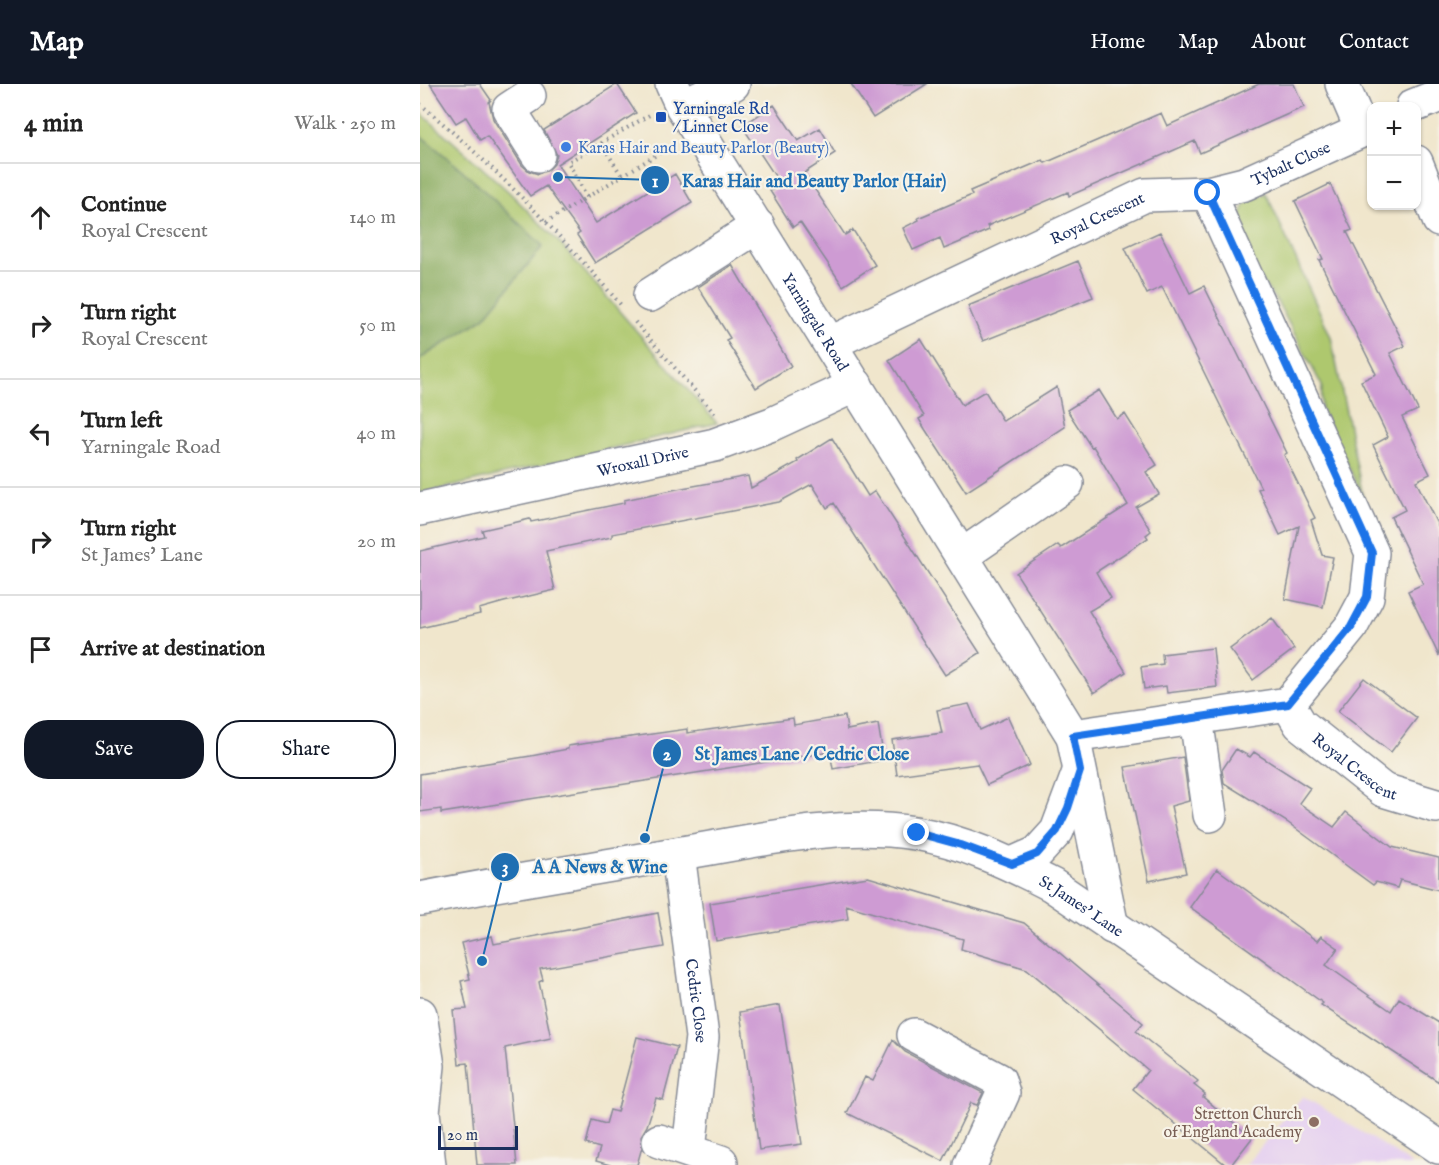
<!DOCTYPE html>
<meta charset="utf-8">
<style>
:root{--surface:#fff;--page:#f2f2f2;--text:#222;--muted:#767676;--line:#e0e0e0;--accent:#111827}
body{margin:0;font-family:"IM FELL English",serif;background:var(--page);color:var(--text)}
.controls{position:absolute;right:18px;top:18px;display:grid;overflow:hidden;border-radius:12px;box-shadow:0 2px 4px #0004}
.controls button{width:54px;height:54px;display:grid;place-items:center;padding:0;border:0;border-bottom:2px solid var(--line);background:var(--surface);color:var(--text);font:30px sans-serif}
.scale{position:absolute;left:18px;bottom:15px;width:80px;box-sizing:border-box;padding-left:6px;border:3px solid #1b2f5e;border-top:0;font-size:16px;line-height:21px;white-space:nowrap;color:#1b2f5e;-webkit-text-stroke:4px #f7f3e8;paint-order:stroke}
.stop{position:absolute;width:18px;height:18px;margin:-14px;border:4px solid #1a73e8;border-radius:50%;background:#fff}
.stop.end{background:#1a73e8;border-color:#fff;box-shadow:0 2px 6px #0008}
.list{margin:0;padding:0;list-style:none}
h2{display:flex;justify-content:space-between;align-items:center;height:78px;margin:0;padding:0 24px;font-size:26px}
h2 small{font-size:20px;font-weight:400;color:var(--muted)}
.list li{display:grid;grid-template-columns:39px 1fr auto;gap:18px;align-items:center;box-sizing:border-box;height:108px;padding:0 24px;border-top:2px solid var(--line)}
.list b{display:block;font-size:22px;white-space:nowrap}
.list p{margin:0;font-size:20px;white-space:nowrap;color:var(--muted)}
.list em{font-size:20px;font-style:normal;color:var(--muted)}
.actions{display:flex;gap:12px;padding:18px 24px}
.actions a{flex:1;padding:14px 0;border:2px solid var(--accent);border-radius:24px;text-align:center;font-size:21px;color:var(--accent)}
.actions .main{background:var(--accent);color:#fff}
.icon{flex:none;width:33px;height:33px;fill:none;stroke:currentColor;stroke-width:2;stroke-linecap:round;stroke-linejoin:round}
.map{position:relative;flex:none;width:1019px;height:1081px;overflow:hidden}
header{display:flex;align-items:center;gap:36px;box-sizing:border-box;height:84px;padding:0 30px;background:var(--accent);color:#fff}
header strong{font-size:28px}
nav{display:flex;gap:33px;margin-inline-start:auto;font-size:21px}
main{display:flex}
aside{flex:1;background:var(--surface)}
.map>svg:first-child{display:block}
</style>
<header>
<strong>Map</strong>
<nav><a>Home</a><a>Map</a><a>About</a><a>Contact</a></nav>
</header>
<main>
<aside>
<h2>4 min<small>Walk · 250 m</small></h2>
<ul class="list">
<li><svg class="icon" aria-label="ahead" viewBox="0 0 24 24"><path d="M12 20V5M6 11l6-6 6 6"/></svg><div><b>Continue</b><p>Royal Crescent</p></div><em>140 m</em></li>
<li><svg class="icon" aria-label="right" viewBox="0 0 24 24"><path d="M7 20v-9h11M14 6l5 5-5 5"/></svg><div><b>Turn right</b><p>Royal Crescent</p></div><em>50 m</em></li>
<li><svg class="icon" aria-label="left" viewBox="0 0 24 24"><path d="M17 20v-9H6M10 6l-5 5 5 5"/></svg><div><b>Turn left</b><p>Yarningale Road</p></div><em>40 m</em></li>
<li><svg class="icon" aria-label="right" viewBox="0 0 24 24"><path d="M7 20v-9h11M14 6l5 5-5 5"/></svg><div><b>Turn right</b><p>St James' Lane</p></div><em>20 m</em></li>
<li><svg class="icon" aria-label="arrive" viewBox="0 0 24 24"><path d="M6 21V4h12l-3 4 3 4H6"/></svg><div><b>Arrive at destination</b></div></li>
</ul>
<div class="actions"><a class="main">Save</a><a>Share</a></div>
</aside>
<div class="map">
<svg width="1019" height="1081" viewBox="0 0 1019 1081">
<rect width="100%" height="100%" fill="#f7f3e8"/>
<filter id="ink" filterUnits="userSpaceOnUse"><feTurbulence type="fractalNoise" baseFrequency=".0167" numOctaves="2"/><feDisplacementMap in="SourceGraphic" scale="12" xChannelSelector="R" yChannelSelector="G"/><feConvolveMatrix kernelMatrix="1 2 1 2 8 2 1 2 1" color-interpolation-filters="sRGB"/></filter>
<filter id="wash" filterUnits="userSpaceOnUse"><feTurbulence type="fractalNoise" baseFrequency=".008" numOctaves="4" result="noise"/><feDisplacementMap in="SourceGraphic" scale="24" xChannelSelector="R" yChannelSelector="G"/><feGaussianBlur stdDeviation="1.35" result="paint"/><feColorMatrix in="noise" values="0 0 0 0 0 0 0 0 0 0 0 0 0 0 0 0 0 1.4 0 .05"/><feComposite in="paint" operator="in"/></filter>
<g filter="url(#wash)">
<rect width="100%" height="100%" fill="#f0e6cc"/>
<path fill="#e6d2f0" d="M883 1012 969 1065 993 1081H826Z"/>
<path fill="#aec86e" stroke="#647c66" stroke-width="1.5" d="M0 28 88 107 137 156 297 339 0 410V275L64 234 123 162 42 86 0 51Z
M846 109 911 253 943 413 901 325 902 302 858 219 837 191 816 140 826 119Z"/>
<path fill="#8aac61" stroke="#526e60" stroke-width="1.5" d="M0 51 42 86 123 162 64 234 0 275Z"/>
<g id="blocks">
<path fill="#ce9bd3" d="M10 0H60L71 16 69 18 73 35 102 81 109 87 118 90 128 86 134 80 137 71 124 46 197 0 216 29 137 80 176 139 255 90 272 119 175 179 157 151 160 149 126 102 110 112 67 52 60 56 46 33 36 39Z
M431 0H507L453 34Z
M839 0H874L884 23 780 69 775 57 649 112 648 108 567 142 569 146 524 165 520 154 493 166 483 144 499 136 498 134 552 111 550 107 623 76 625 79 741 29 747 42Z
M354 21 378 57 400 44 415 69 384 89 425 151 433 146 455 181 423 202 380 138 373 143 350 107 361 101 322 42Z
M910 100 932 146 927 148 985 262 970 269 998 326 982 333 1010 390 996 397 1019 444V572L988 507 1003 500 971 433 985 426 953 361 968 353 941 297 956 290 899 176 903 175 875 117Z
M740 148 770 209 784 202 867 369 864 371 895 434 891 436 902 471 913 473 903 523 865 515 879 442 860 451 838 405 841 404 742 203 727 210 705 164Z
M658 177 673 213 563 257 548 222Z
M312 181 371 282 336 304 306 256 310 254 278 203Z
M501 255 542 321 565 307 583 337 637 303 645 343 546 408 505 345 499 335 504 332 469 276Z
M679 306 697 335 705 330 737 381 726 388 739 410 716 423 731 447 726 451 728 454 676 488 691 514 669 527 706 588 674 609 596 489 638 461 641 464 708 421 673 362 671 363 647 326Z
M412 354 448 412 455 407 560 569 525 591 414 419 407 424 392 400 359 418 192 450V453L126 467 135 506 84 518 59 525 60 530 0 544V467L64 452 62 446 110 435 111 438 204 419V416L257 405 328 392 331 404 378 378 377 376Z
M852 534 874 565 833 596 810 565Z
M793 564 797 603 747 609 746 602 724 605 721 583 743 580 742 570Z
M944 594 997 634 971 668 918 627Z
M549 620 560 646 588 633 610 681 567 701 557 680 477 691 472 656 522 649 517 626Z
M425 632 427 646 458 640 464 676 413 685 410 668 21 729V725L0 728V690L111 672 148 665V662L267 645V649L373 634 374 641Z
M816 665 830 673 834 668 890 704 879 719 914 743 926 728 972 763 1019 774V806L980 796 977 804 956 798 953 801 867 738 804 699 802 686Z
M763 673 769 717 751 722 766 789 729 797 705 683Z
M797 785 897 857 901 852 918 864 906 881 971 927 979 914 1019 939V998L901 921 903 919 770 823Z
M448 793 604 839 723 939 716 947 778 997 774 1001 785 1010 783 1013 832 1054 811 1081H806L713 1005 728 986 607 885 541 865 543 855 426 821 428 835 296 857 290 819Z
M238 829 244 863 120 885 123 896 119 898 131 954 85 964 97 1081H57L48 979 39 980 33 926 47 925 41 897 50 895 41 859 72 852 74 860Z
M360 921 382 1060 339 1066 320 928Z
M217 953 257 963 243 1016 236 1014 227 1042 221 1052 222 1063 217 1081H190L176 1077 180 1064 166 1060 172 1036 186 1040 190 1026 197 1028Z
M473 956 485 968 563 1009 557 1021 551 1019 523 1077 427 1029 445 993 453 997Z"/>
</g>
</g>
<g filter="url(#ink)">
<use href="#blocks" fill-opacity="0" stroke="#868a95" stroke-width="1.5"/>
<g fill="none" stroke-linecap="round" stroke-linejoin="round">
<defs>
<g id="minor">
<path id="s1" d="M252 0 262 22 653 652 692 843"/>
<path d="M922 0 942 46"/>
<path d="M109 12 89 25 118 71"/>
<path d="M262 22 313 0"/>
<path d="M993 22 1013 14"/>
<path d="M996 78 1019 136"/>
<path id="s2" d="M788 109 824 100 952 42"/>
<path d="M230 211 338 142"/>
<path id="s3" d="M411 259 725 111 788 109 952 469 947 513 931 543 868 620 653 652"/>
<path id="s4" d="M0 425 295 361 352 340 436 301"/>
<path d="M543 471 647 399"/>
<path id="s5" d="M868 620 880 640 963 706 1016 722"/>
<path d="M776 634 790 731"/>
<path id="s6" d="M258 770 282 953 269 1065"/>
<path d="M592 780 617 769 637 747 659 688"/>
<path id="s7" d="M0 815C85 798 171 785 256 770 335 757 415 737 495 749 543 757 589 779 632 801L1019 1063"/>
<path d="M0 930 8 982 3 1028 9 1081"/>
<path d="M494 951 579 996 583 1009 550 1081"/>
<path d="M239 1057 301 1078"/>
</g>
</defs>
<use href="#minor" stroke="#868a95" stroke-width="36"/>
<path stroke="#868a95" stroke-width="4" stroke-dasharray="1.5 4.5" stroke-linecap="butt" d="M0 20C73 81 139 149 201 221
M181 59 202 92
M167 113 148 78 233 29
M126 138 251 62
M215 238 295 330"/>
<use href="#minor" stroke="#fff" stroke-width="33"/>
</g>
</g>
<g fill="none" stroke-linecap="round" stroke-linejoin="round" filter="url(#ink)">
<path stroke="#1a73e8" stroke-width="8" d="M497 749 541 761 592 780 617 770 637 747 648 724 660 687 653 652 868 620 931 543 947 513 952 469 788 109"/>
</g>
<rect fill="#1a4fb4" stroke="#f7f3e8" stroke-width="2" x="235" y="27" width="12" height="12" rx="3"/>
<circle fill="#3f7fe0" stroke="#f7f3e8" stroke-width="2" cx="146" cy="63" r="6"/>
<circle fill="#8d6e63" stroke="#f7f3e8" stroke-width="2" cx="894" cy="1038" r="6"/>
<g text-anchor="middle" stroke-width="4.5" stroke-linejoin="round" paint-order="stroke">
<g font-size="16" fill="#164399" stroke="#f7f3e8" text-anchor="start">
<text x="253" y="30">Yarningale Rd<tspan x="253" dy="18">/ Linnet Close</tspan></text>
</g>
<g font-size="16" fill="#366cbe" stroke="#f7f3e8" text-anchor="start">
<text x="158" y="69">Karas Hair and Beauty Parlor (Beauty)</text>
</g>
<g font-size="16" fill="#1b2f5e" stroke="#f7f3e8">
<text dy="6" stroke="none"><textPath href="#s2" startOffset="88">Tybalt Close</textPath></text>
<text dy="6" stroke="none"><textPath href="#s3" startOffset="294">Royal Crescent</textPath></text>
<text dy="6" stroke="none"><textPath href="#s1" startOffset="278">Yarningale Road</textPath></text>
<text dy="6" stroke="none"><textPath href="#s4" startOffset="228">Wroxall Drive</textPath></text>
<text dy="6" stroke="none"><textPath href="#s5" startOffset="93">Royal Crescent</textPath></text>
<text dy="6" stroke="none"><textPath href="#s7" startOffset="684">St James' Lane</textPath></text>
<text dy="6" stroke="none"><textPath href="#s6" startOffset="148">Cedric Close</textPath></text>
</g>
<g font-size="16" fill="#785e54" stroke="#f7f3e8" text-anchor="end">
<text x="882" y="1035">Stretton Church<tspan x="882" dy="18">of England Academy</tspan></text>
</g>
</g>
<path fill="none" stroke="#1f6fb2" stroke-width="2" d="M138 93L235 96M225 754L247 669M62 877L85 783"/>
<g fill="#1f6fb2" stroke="#f7f3e8" stroke-width="2">
<circle cx="138" cy="93" r="6"/>
<circle cx="225" cy="754" r="6"/>
<circle cx="62" cy="877" r="6"/>
<circle cx="235" cy="96" r="15"/>
<circle cx="247" cy="669" r="15"/>
<circle cx="85" cy="783" r="15"/>
</g>
<g font-size="18" text-anchor="middle" font-weight="bold" fill="#fff">
<text x="235" y="103">1</text>
<text x="247" y="676">2</text>
<text x="85" y="789">3</text>
</g>
<g font-size="18" text-anchor="middle" font-weight="bold" fill="#1f6fb2" stroke="#f7f3e8" stroke-width="4.5" stroke-linejoin="round" paint-order="stroke">
<text x="394" y="103">Karas Hair and Beauty Parlor (Hair)</text>
<text x="382" y="676">St James Lane / Cedric Close</text>
<text x="180" y="789">A A News &amp; Wine</text>
</g>
</svg>
<div class="controls">
<button>+</button>
<button>−</button>
</div>
<div class="scale">20 m</div>
<div class="stop" style="left:788px;top:109px"></div>
<div class="stop end" style="left:497px;top:749px"></div>
</div>
</main>
